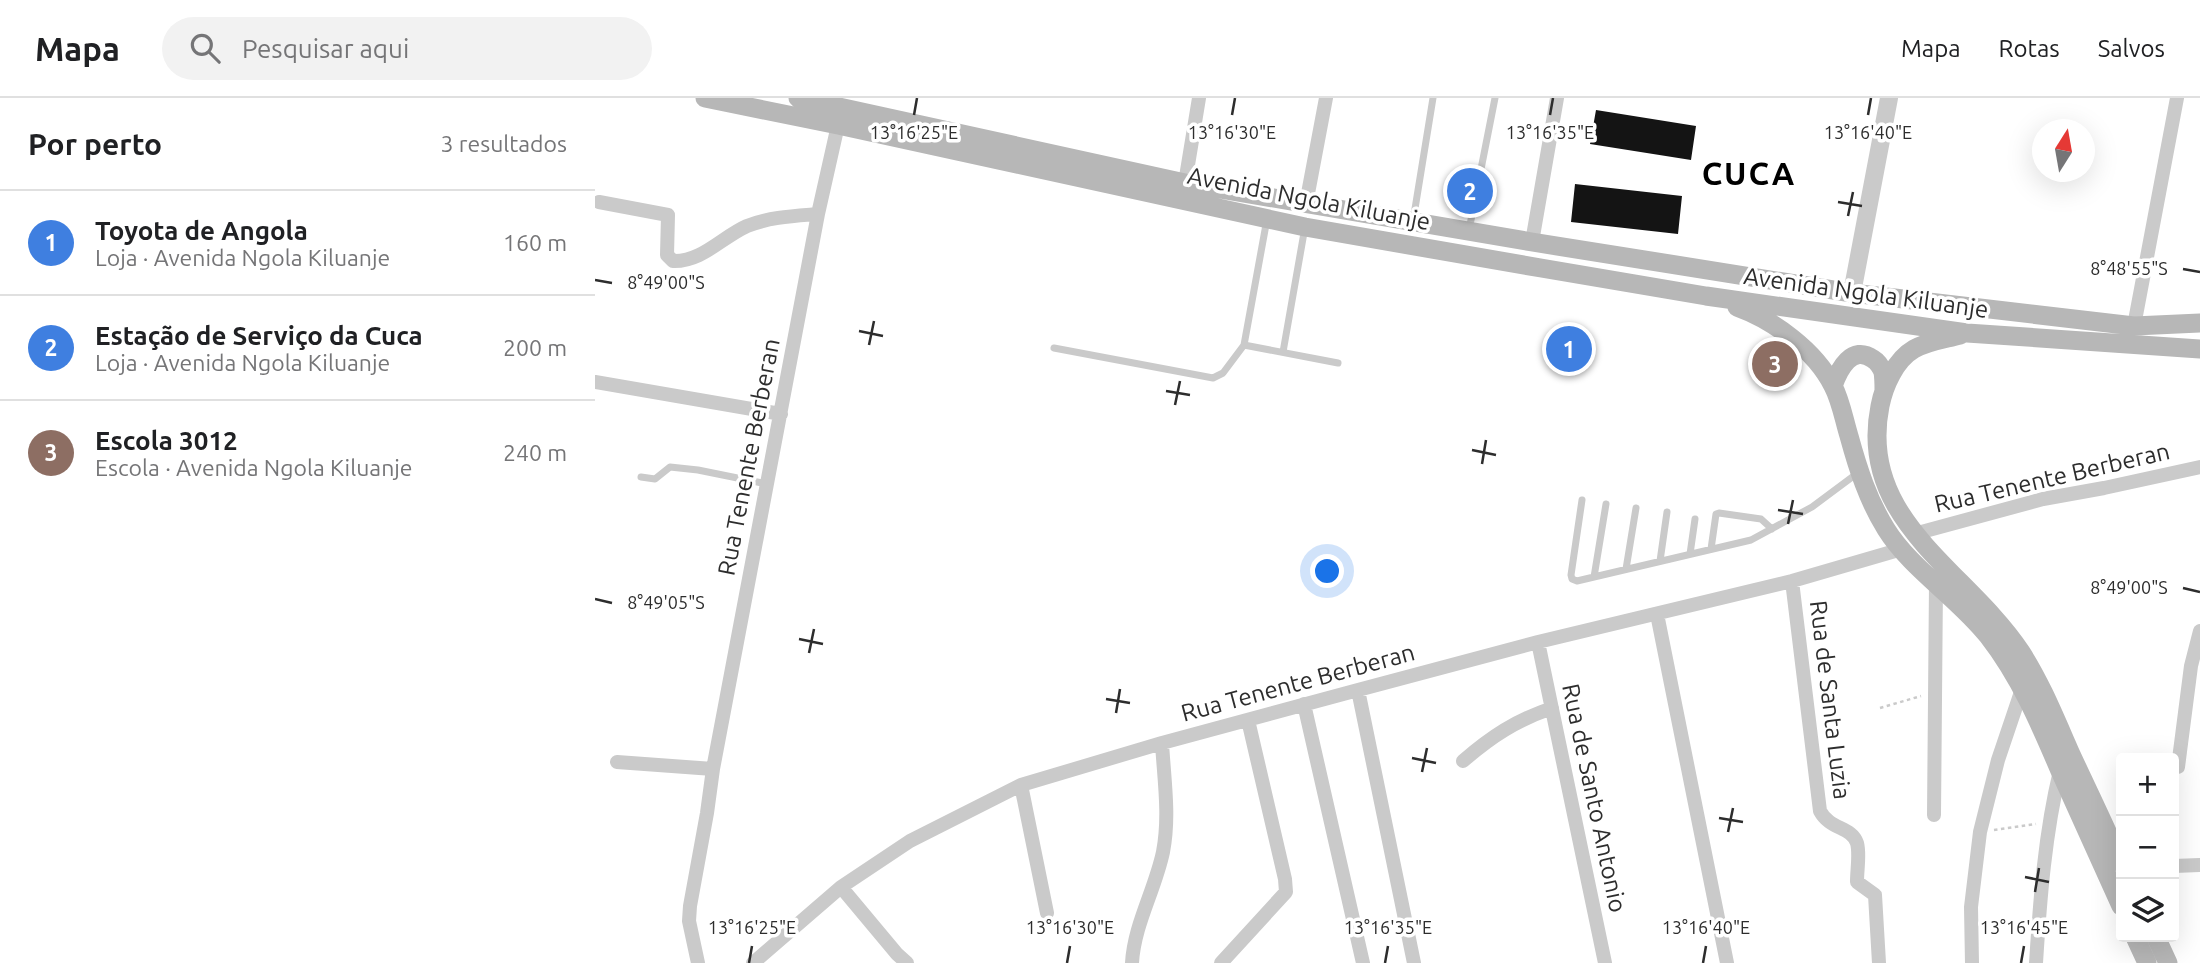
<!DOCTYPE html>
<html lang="pt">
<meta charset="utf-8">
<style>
:root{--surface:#fff;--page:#f2f2f2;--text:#202124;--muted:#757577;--line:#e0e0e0;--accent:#ea580c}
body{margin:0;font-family:Ubuntu,sans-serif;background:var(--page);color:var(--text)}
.controls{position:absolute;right:21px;bottom:21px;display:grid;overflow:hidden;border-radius:7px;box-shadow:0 7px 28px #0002}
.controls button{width:63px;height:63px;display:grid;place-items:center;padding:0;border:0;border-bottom:2px solid var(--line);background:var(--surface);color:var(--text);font:35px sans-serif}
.compass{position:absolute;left:1437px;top:21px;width:63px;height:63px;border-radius:50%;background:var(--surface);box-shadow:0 7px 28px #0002;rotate:11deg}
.you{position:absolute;left:733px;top:474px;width:24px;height:24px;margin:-18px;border:5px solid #fff;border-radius:50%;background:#1a73e8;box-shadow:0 0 0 10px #1a73e833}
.badge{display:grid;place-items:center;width:46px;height:46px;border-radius:50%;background:var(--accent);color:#fff;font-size:23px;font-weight:700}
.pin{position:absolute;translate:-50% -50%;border:4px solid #fff;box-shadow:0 2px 7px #0006}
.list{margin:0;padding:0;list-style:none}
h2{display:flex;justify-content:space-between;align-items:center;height:91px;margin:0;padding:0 28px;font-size:30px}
h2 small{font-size:23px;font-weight:400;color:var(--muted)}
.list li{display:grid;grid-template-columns:46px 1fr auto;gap:21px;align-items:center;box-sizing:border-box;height:105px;padding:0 28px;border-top:2px solid var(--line)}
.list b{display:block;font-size:26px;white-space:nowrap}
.list p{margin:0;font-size:23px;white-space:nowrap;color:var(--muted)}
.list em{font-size:23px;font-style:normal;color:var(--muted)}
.icon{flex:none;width:38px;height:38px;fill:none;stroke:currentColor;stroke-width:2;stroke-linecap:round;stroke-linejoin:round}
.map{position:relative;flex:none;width:1605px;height:865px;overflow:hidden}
header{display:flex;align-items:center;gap:42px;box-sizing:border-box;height:98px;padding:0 35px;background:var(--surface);border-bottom:2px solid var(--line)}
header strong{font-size:33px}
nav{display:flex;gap:38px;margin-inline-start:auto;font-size:24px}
.search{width:490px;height:63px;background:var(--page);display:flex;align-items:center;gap:18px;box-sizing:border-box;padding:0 24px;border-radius:38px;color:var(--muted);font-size:26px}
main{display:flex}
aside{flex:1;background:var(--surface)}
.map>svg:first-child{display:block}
</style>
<header>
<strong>Mapa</strong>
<div class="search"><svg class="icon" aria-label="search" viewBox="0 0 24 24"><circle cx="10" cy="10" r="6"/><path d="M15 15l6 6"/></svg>Pesquisar aqui</div>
<nav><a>Mapa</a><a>Rotas</a><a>Salvos</a></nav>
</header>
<main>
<aside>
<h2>Por perto<small>3 resultados</small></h2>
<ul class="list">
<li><span class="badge" style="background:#3f7fe0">1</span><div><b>Toyota de Angola</b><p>Loja · Avenida Ngola Kiluanje</p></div><em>160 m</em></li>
<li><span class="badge" style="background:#3f7fe0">2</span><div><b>Estação de Serviço da Cuca</b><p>Loja · Avenida Ngola Kiluanje</p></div><em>200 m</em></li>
<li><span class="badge" style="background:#8d6e63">3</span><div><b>Escola 3012</b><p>Escola · Avenida Ngola Kiluanje</p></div><em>240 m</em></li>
</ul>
</aside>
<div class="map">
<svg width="1605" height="865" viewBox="0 0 1605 865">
<rect width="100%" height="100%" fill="#fff"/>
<path fill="#141414" d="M1001 12 1101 28 1096 62 995 46Z
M980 86 1087 98 1083 136 976 124Z"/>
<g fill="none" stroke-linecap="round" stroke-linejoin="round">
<path stroke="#cacaca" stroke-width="2.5" stroke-dasharray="3.5 3.5" stroke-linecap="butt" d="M1285 610 1326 598
M1399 732 1441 726"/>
<path stroke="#cacaca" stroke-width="7" d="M818 123 838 0
M874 132 900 0
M649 247 672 121
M459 250 618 280 628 275 649 247 743 265
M688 254 710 129
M46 379 60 381 75 369 103 372 172 386
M987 402 976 477 977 481 982 483 1156 442 1217 409 1264 374
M1116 451 1121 416 1124 415 1166 421 1177 431
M1095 456 1100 421
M1065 463 1072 414
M1031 471 1041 410
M999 479 1011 406"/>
<path stroke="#cacaca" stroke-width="14" d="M590 85 604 0
M4 104 73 117 72 157 78 163C107 164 127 139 152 128 175 119 199 118 223 116
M711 106 731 0
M937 144 962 0
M1539 228 1582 0
M0 284 186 316
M1319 436 1448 401 1509 390 1605 369
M1197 483 1225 713C1235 732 1256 728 1262 745 1265 756 1262 771 1262 784L1280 797 1284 865
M1062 516 1132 865
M943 544 1010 865
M763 592 819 865
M709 606 768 865
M868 663C897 638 920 623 957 610
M22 664 118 671
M1583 669 1596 568 1605 533
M426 687 452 815
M1339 717 1341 485
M1579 768 1605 767
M246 789 302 856 312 865
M103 865 94 823 95 808 112 715 118 671 223 116 243 27
M158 865 246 789 315 743 426 687 567 645 763 592 943 544 1197 483 1307 451
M537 865C539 827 560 792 568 754 575 718 569 681 567 645
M626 865 691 794 690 781 653 622
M1377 865 1376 809 1385 734 1403 662 1427 591
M1441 865C1445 801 1450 735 1465 673"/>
<path stroke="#cacaca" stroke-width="18" d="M1257 195 1294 0"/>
<path stroke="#b7b7b7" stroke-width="19" d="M110 0 243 27 710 129 946 170 1111 198 1372 235 1605 251
M203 0 590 85 937 144 1257 195 1539 228 1605 225
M1142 209C1178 222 1220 252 1238 288 1246 303 1249 322 1254 338 1263 371 1273 402 1291 431 1315 470 1364 501 1393 538 1425 579 1445 626 1465 673 1485 718 1506 763 1526 808
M1365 237C1350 241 1333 243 1319 251 1300 262 1289 288 1285 308 1262 423 1372 472 1426 554 1446 585 1460 620 1475 654 1492 691 1510 727 1526 765
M1238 288C1244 271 1257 246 1278 261 1283 264 1286 269 1288 274 1289 280 1289 286 1289 292
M1540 839 1552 865
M1561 839 1573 865"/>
</g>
<path fill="none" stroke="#2d2d2d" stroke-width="2.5" d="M319 17 322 0M637 17 640 0M955 17 958 0M1273 17 1276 0M1243 104 1267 108M1253 118 1258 94M1588 171 1605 174M0 182 17 185M264 233 288 238M274 247 279 223M571 293 595 297M580 307 585 283M877 352 901 357M887 366 891 342M1183 412 1208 416M1193 426 1198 402M1588 490 1605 494M0 501 17 505M204 541 228 546M214 555 219 531M511 601 535 605M521 615 525 591M817 660 841 665M827 674 832 650M1124 720 1148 724M1133 734 1138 710M1430 779 1454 784M1440 794 1444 770M154 865 157 848M472 865 475 848M790 865 793 848M1108 865 1111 848M1426 865 1429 848"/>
<g text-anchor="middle" stroke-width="7" stroke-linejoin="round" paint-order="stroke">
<g font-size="24" fill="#2d2d2d" stroke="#fff">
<text transform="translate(714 101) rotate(11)" y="8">Avenida Ngola Kiluanje</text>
<text transform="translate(1271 195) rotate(8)" y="8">Avenida Ngola Kiluanje</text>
<text transform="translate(154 359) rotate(-79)" y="8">Rua Tenente Berberan</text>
<text transform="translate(1457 380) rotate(-13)" y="8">Rua Tenente Berberan</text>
<text transform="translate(703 585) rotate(-15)" y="8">Rua Tenente Berberan</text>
<text transform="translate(1235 602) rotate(83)" y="8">Rua de Santa Luzia</text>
<text transform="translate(999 700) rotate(78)" y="8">Rua de Santo Antonio</text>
</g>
<g font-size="32" font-weight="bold" letter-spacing="2" fill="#000" stroke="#fff">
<text x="1154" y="87">CUCA</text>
</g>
</g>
<g font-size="18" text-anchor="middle" fill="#2d2d2d" stroke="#fff" stroke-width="7" stroke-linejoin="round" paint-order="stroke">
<text x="319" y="41">13°16'25"E</text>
<text x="637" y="41">13°16'30"E</text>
<text x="955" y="41">13°16'35"E</text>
<text x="1273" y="41">13°16'40"E</text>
<text x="1534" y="177">8°48'55"S</text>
<text x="71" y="191">8°49'00"S</text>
<text x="1534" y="496">8°49'00"S</text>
<text x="71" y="511">8°49'05"S</text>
<text x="157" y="836">13°16'25"E</text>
<text x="475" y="836">13°16'30"E</text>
<text x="793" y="836">13°16'35"E</text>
<text x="1111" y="836">13°16'40"E</text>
<text x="1429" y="836">13°16'45"E</text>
</g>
</svg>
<div class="controls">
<button>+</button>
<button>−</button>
<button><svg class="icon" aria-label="layers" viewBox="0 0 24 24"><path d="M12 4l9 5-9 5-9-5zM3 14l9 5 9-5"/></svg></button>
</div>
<svg class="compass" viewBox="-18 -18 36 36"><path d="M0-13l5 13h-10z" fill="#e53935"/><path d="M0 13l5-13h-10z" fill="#757577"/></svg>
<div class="you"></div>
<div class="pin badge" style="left:974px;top:251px;background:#3f7fe0">1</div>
<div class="pin badge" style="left:875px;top:93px;background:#3f7fe0">2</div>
<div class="pin badge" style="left:1180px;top:266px;background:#8d6e63">3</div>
</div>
</main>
